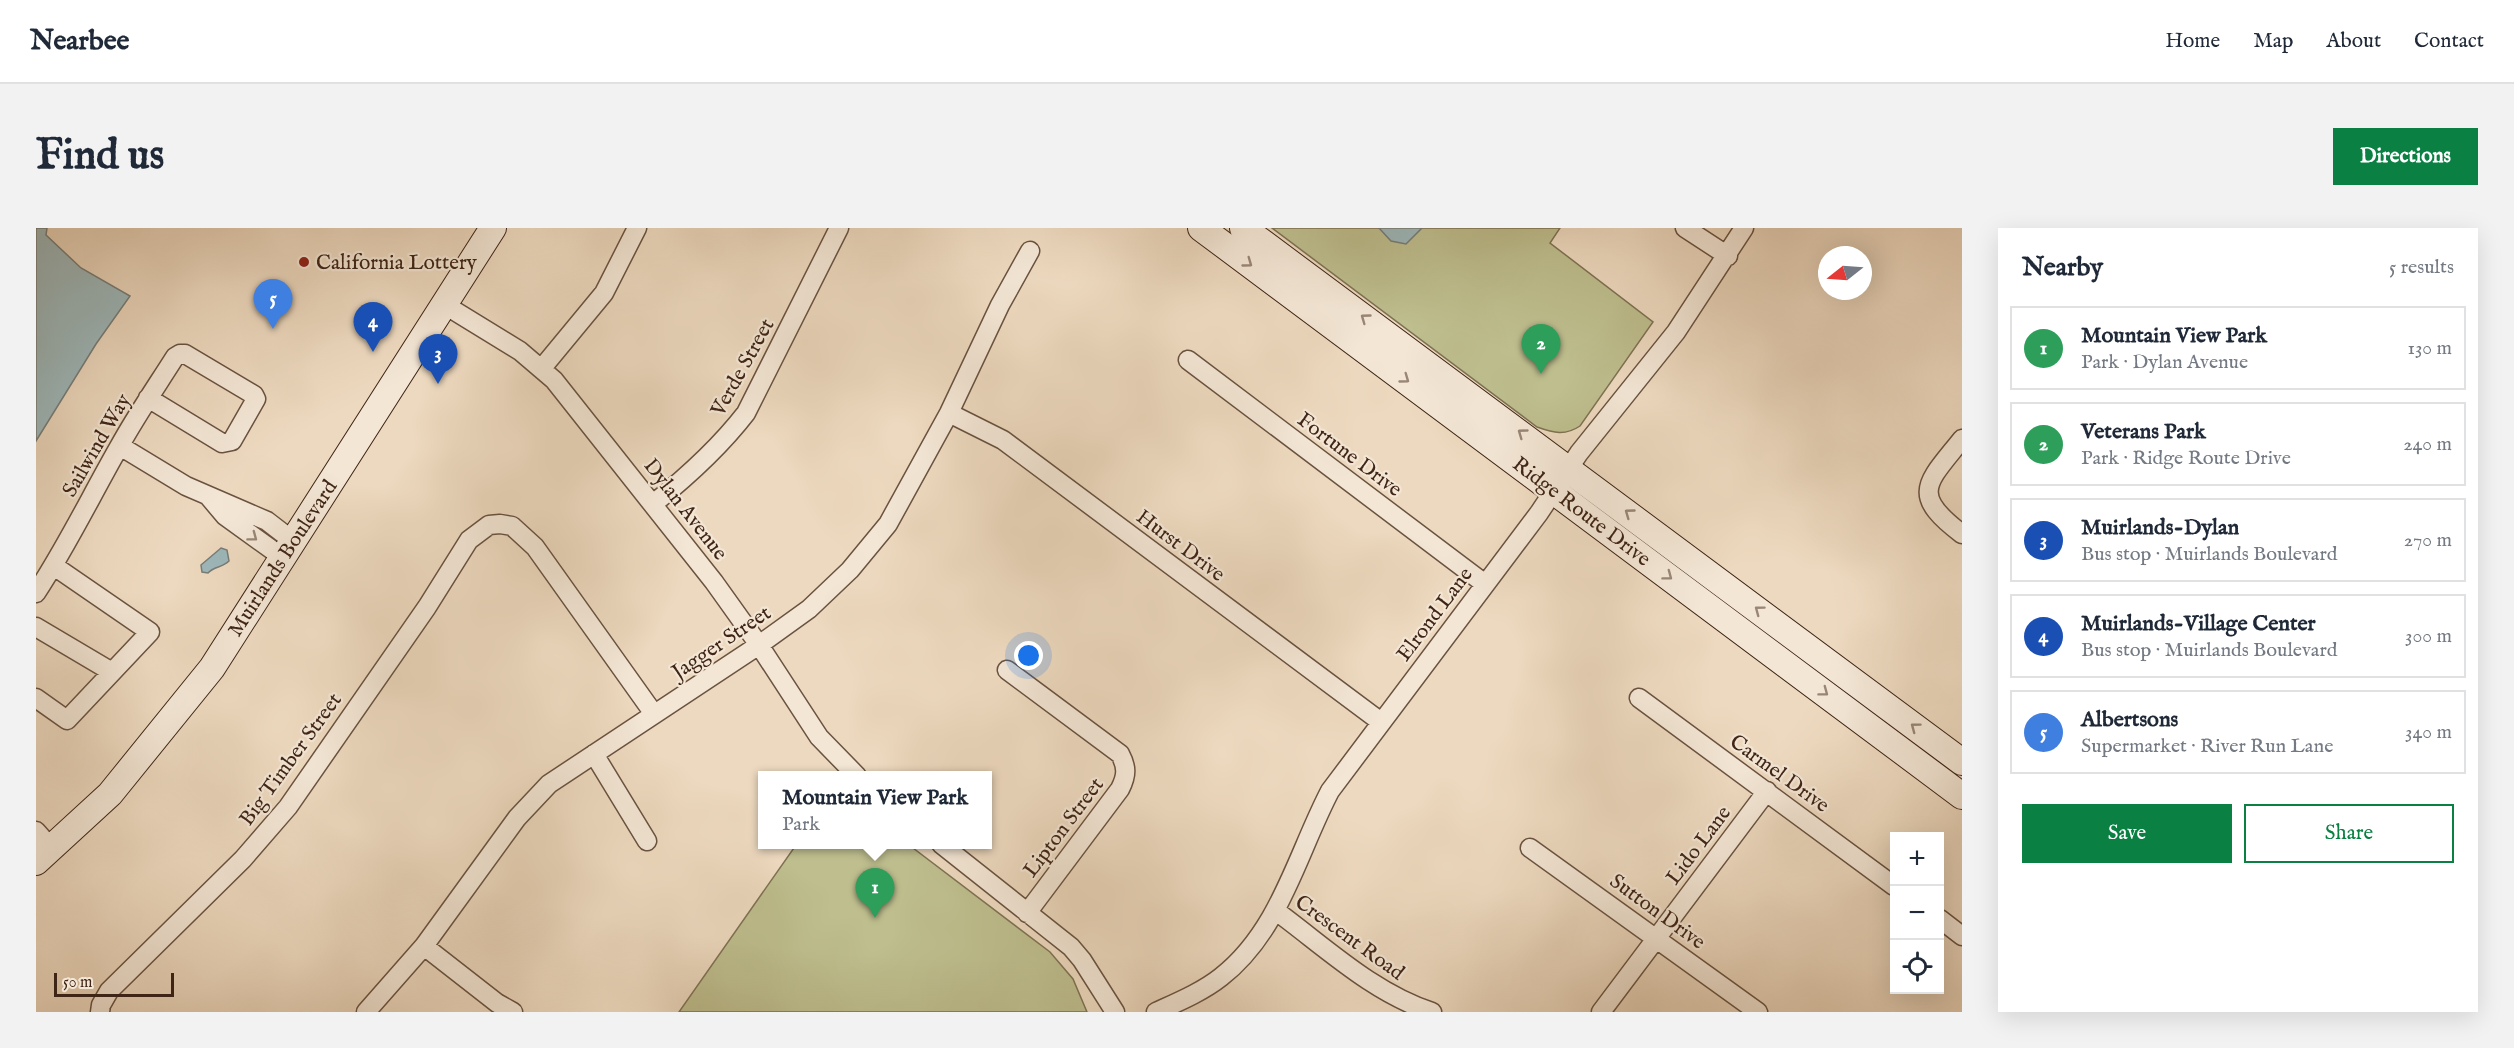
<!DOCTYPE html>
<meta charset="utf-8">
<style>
:root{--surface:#fff;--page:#f2f2f3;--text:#1f2937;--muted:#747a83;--line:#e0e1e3;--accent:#0b8043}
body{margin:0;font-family:"IM FELL English",serif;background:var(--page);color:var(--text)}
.controls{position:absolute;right:18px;bottom:18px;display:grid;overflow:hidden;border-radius:0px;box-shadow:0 6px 24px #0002}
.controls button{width:54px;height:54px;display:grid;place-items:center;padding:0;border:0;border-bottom:2px solid var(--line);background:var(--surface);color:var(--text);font:30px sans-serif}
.compass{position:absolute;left:1782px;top:18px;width:54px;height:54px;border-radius:50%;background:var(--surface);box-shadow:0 6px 24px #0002;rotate:253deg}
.scale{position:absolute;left:18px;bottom:15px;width:120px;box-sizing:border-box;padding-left:6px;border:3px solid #3f2516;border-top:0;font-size:16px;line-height:21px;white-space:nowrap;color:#3f2516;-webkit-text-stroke:4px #f3e6d5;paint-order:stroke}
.you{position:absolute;left:993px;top:428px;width:21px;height:21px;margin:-15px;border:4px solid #fff;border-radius:50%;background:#1a73e8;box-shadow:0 0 0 9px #1a73e833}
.badge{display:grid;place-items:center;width:39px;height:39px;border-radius:50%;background:var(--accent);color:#fff;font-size:20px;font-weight:700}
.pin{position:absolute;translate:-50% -50px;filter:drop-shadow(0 2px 3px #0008)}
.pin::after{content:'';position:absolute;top:32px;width:21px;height:18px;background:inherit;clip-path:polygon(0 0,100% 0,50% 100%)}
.popup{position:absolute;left:722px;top:543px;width:234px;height:78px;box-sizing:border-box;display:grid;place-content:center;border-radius:0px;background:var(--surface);filter:drop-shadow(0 2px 4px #0005);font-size:20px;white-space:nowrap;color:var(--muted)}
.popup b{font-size:22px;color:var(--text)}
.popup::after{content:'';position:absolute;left:50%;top:100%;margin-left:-12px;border:12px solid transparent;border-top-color:var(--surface)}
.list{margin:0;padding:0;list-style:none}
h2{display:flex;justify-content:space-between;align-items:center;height:78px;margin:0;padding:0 24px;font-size:26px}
h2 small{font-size:20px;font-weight:400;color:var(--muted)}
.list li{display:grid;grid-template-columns:39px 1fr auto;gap:18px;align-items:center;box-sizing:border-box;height:84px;margin:0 12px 12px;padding:0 12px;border:2px solid var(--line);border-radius:0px}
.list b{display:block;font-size:22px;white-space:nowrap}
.list p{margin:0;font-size:20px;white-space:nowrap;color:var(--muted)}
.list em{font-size:20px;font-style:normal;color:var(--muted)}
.actions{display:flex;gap:12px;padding:18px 24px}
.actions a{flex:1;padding:14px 0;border:2px solid var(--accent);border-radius:0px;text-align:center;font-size:21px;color:var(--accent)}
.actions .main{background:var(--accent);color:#fff}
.icon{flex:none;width:33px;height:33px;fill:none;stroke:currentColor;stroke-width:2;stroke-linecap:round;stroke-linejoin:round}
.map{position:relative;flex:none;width:1926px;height:784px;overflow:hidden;border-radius:0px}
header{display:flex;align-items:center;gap:36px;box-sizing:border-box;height:84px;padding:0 30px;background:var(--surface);border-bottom:2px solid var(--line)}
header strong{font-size:28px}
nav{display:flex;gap:33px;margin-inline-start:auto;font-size:21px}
.intro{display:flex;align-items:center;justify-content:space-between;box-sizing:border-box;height:144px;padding:0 36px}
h1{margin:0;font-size:42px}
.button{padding:15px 27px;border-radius:0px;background:var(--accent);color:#fff;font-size:21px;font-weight:700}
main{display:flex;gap:36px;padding:0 36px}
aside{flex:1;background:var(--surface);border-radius:0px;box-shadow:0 6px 24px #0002}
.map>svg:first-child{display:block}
</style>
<header>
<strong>Nearbee</strong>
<nav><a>Home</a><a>Map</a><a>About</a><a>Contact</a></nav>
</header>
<div class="intro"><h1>Find us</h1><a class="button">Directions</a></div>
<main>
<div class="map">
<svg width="1926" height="784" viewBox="0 0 1926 784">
<rect width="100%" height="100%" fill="#edd9bf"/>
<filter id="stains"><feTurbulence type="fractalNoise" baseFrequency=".00333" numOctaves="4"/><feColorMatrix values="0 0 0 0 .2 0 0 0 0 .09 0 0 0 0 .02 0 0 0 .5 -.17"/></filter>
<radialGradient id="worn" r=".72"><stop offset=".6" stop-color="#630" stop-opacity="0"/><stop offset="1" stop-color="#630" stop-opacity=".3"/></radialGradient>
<path fill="#bebe8e" stroke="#7e7252" stroke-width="1.5" d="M1236 0H1524L1514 15 1617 94 1544 198C1529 208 1518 205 1501 199Z
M760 617H873L1014 724 1037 751 1051 784H643Z"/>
<path fill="#9db8bb" stroke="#777d79" stroke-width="1.5" d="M0 0H11L10 7 45 40 94 68 60 116 0 213Z
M1343 0H1386L1370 16 1355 13Z
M185 320 191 322 193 333C186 340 178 338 172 345L166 344 165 337Z"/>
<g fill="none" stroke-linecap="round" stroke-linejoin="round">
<defs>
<path id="minor" d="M1649 0 1692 28
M409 77 484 123 518 152 678 354 723 417 783 509 821 548
M1152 132 1449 356
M506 140 568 65 601 0
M913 185 967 212 1345 494
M1926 211C1891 255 1873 266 1926 306
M84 218 150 258 231 293 257 313
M173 269 189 288 246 329
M617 276C652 248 683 220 710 185L803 0
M0 365C31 318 55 268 83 219 100 188 120 159 139 129L144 126H149L218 167 220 171 196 213 186 215 112 170
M0 399 76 444
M971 442 1084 526C1091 539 1091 547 1084 561L991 685
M0 470 31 492 114 404 18 338
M1603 470 1858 658
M558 526 611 613
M0 603 16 621
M905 616 1035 719 1046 732 1079 784
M1494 620 1722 784
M1240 683C1289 719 1337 765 1396 784
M1904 691 1926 708
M388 718 461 775 477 784
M64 784 65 777 73 763 207 631 252 579 391 379 433 312 453 297 464 296 476 298 499 319 618 486
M330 784 388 718 481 590 513 556 723 417 773 381 814 342 852 296 913 185 964 77 994 23
M1120 784C1142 774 1166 764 1185 749 1244 703 1261 626 1294 563L1503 285 1543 225 1640 104 1708 0
M1565 784 1731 563"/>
<path id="secondary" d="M1165 0 1926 568
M1207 0 1926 534
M0 634 74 566 176 440 457 0"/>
</defs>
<use href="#minor" stroke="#6a5240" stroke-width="21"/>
<use href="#secondary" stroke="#3f2516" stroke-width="28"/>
<use href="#minor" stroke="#f3e6d5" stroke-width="18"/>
<use href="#secondary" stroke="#f3e6d5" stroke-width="26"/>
</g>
<defs><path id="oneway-chevron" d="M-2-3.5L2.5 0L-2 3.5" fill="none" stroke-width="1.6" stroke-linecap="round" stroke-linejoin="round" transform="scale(1.5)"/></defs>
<g stroke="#998676">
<use href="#oneway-chevron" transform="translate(1212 35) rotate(36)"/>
<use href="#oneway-chevron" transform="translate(1329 90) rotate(-144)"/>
<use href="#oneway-chevron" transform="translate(1369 151) rotate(36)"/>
<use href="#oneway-chevron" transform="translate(1486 205) rotate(-144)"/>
<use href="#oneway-chevron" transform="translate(1593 285) rotate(-144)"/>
<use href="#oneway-chevron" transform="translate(217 309) rotate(37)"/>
<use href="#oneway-chevron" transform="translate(1632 348) rotate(37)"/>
<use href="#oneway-chevron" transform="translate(1723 382) rotate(-143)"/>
<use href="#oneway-chevron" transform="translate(1788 464) rotate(37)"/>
<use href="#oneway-chevron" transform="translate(1879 499) rotate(-143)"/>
</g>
<circle fill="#8f2418" stroke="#f3e6d5" stroke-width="2" cx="268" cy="34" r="6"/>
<g text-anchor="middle" stroke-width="4.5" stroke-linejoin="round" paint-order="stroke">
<g font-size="21" fill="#3f2516" stroke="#f3e6d5" text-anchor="start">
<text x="280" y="41">California Lottery</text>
</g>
<g font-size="21" fill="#3f2516" stroke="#f3e6d5">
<text transform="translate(706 139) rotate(-61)" y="7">Verde Street</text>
<text transform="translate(60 217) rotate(-60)" y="7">Sailwind Way</text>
<text transform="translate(1314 226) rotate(37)" y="7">Fortune Drive</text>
<text transform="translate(650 281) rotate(52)" y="7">Dylan Avenue</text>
<text transform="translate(1546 283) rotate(37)" y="7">Ridge Route Drive</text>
<text transform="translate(1145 317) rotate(37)" y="7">Hurst Drive</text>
<text transform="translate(246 330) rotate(-57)" y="7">Muirlands Boulevard</text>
<text transform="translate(1398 386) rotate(-53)" y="7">Elrond Lane</text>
<text transform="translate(685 414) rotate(-34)" y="7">Jagger Street</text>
<text transform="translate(254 531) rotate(-54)" y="7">Big Timber Street</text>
<text transform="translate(1744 545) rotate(36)" y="7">Carmel Drive</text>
<text transform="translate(1027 599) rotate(-53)" y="7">Lipton Street</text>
<text transform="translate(1662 617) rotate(-53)" y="7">Lido Lane</text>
<text transform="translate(1622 683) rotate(36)" y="7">Sutton Drive</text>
<text transform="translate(1314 709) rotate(36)" y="7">Crescent Road</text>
</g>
</g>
<rect width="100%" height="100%" filter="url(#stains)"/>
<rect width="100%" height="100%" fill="url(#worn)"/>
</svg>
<div class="controls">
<button>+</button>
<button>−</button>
<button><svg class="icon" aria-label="locate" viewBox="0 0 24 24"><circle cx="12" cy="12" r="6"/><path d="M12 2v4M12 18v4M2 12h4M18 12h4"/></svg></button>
</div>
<svg class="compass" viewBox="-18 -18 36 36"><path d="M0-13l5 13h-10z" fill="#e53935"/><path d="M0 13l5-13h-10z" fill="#747a83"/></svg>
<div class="scale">50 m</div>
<div class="you"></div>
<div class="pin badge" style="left:839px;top:690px;background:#2e9e5b">1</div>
<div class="popup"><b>Mountain View Park</b>Park</div>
<div class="pin badge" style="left:1505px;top:146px;background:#2e9e5b">2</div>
<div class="pin badge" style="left:402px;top:156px;background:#1a4fb4">3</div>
<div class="pin badge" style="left:337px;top:124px;background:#1a4fb4">4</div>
<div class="pin badge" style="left:237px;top:101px;background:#3f7fe0">5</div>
</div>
<aside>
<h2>Nearby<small>5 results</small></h2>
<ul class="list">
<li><span class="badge" style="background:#2e9e5b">1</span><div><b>Mountain View Park</b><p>Park · Dylan Avenue</p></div><em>130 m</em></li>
<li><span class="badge" style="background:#2e9e5b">2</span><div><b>Veterans Park</b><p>Park · Ridge Route Drive</p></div><em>240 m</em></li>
<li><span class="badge" style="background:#1a4fb4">3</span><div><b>Muirlands-Dylan</b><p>Bus stop · Muirlands Boulevard</p></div><em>270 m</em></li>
<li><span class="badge" style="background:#1a4fb4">4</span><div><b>Muirlands-Village Center</b><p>Bus stop · Muirlands Boulevard</p></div><em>300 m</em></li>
<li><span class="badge" style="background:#3f7fe0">5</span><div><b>Albertsons</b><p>Supermarket · River Run Lane</p></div><em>340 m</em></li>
</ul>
<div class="actions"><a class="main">Save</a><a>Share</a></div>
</aside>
</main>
